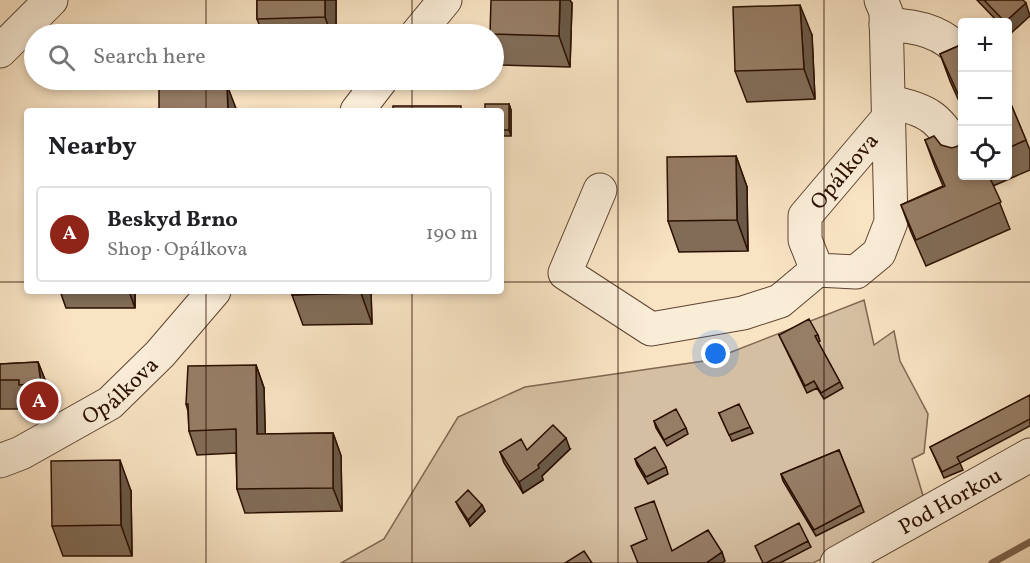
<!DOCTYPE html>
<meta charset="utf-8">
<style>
:root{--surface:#fff;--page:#f2f2f2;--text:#202124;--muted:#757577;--line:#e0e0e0;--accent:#8f2418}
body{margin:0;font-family:Vollkorn,serif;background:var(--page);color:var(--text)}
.controls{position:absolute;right:18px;top:18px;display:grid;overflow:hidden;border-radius:6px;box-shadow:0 3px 9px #0003}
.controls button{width:54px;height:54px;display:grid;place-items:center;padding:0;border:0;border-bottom:2px solid var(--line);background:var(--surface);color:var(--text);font:30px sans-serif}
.you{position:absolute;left:716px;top:354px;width:21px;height:21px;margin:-15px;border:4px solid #fff;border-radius:50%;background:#1a73e8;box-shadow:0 0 0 9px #1a73e833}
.badge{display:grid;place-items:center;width:39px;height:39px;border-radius:50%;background:var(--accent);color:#fff;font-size:20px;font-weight:700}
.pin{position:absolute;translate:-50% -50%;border:3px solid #fff;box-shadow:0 2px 6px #0006}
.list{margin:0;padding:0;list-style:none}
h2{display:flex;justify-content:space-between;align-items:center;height:78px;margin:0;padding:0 24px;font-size:26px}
h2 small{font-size:20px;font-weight:400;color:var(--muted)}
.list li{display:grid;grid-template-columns:39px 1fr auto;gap:18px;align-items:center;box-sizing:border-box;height:96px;margin:0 12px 12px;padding:0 12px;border:2px solid var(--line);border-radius:6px}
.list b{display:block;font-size:22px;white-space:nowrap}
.list p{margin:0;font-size:20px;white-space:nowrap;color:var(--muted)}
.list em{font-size:20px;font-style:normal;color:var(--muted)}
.icon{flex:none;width:33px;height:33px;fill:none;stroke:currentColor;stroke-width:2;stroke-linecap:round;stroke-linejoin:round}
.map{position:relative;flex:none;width:1030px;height:563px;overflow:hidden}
.search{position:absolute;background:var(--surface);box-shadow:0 3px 9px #0003;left:24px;top:24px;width:480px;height:66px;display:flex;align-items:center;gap:15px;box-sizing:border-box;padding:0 21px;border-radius:33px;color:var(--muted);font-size:22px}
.panel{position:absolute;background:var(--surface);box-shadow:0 3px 9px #0003;left:24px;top:108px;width:480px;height:186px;border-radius:6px}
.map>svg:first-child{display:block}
</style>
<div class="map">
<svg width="1030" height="563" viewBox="0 0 1030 563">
<rect width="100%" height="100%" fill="#f8e3c3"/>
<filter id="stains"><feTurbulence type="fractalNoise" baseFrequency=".00333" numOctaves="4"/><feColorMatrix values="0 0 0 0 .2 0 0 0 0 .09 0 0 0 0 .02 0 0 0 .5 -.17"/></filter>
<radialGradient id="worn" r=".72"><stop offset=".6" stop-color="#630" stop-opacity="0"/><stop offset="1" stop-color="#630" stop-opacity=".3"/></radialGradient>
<path fill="#d5bfa2" stroke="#806751" stroke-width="1.5" d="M864 300 874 345 894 331 900 361 928 414 924 453 912 459 924 499 825 557 813 563H341L384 539 458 417 525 387 711 360Z"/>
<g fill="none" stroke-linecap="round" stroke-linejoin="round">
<path stroke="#7c634d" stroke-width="7" d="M992 563 1030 542"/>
<defs>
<g id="minor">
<path id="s1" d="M881 0 886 12 891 222 879 253 856 272 817 270 805 240V216L889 117"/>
<path d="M886 25C915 25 944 31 962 55"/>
<path d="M417 34 445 0"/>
<path d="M0 51 51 0"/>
<path d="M889 102C929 109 941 119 961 156"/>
<path d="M357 111 381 80"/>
<path d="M600 190 565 273 651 329 743 313 780 301 817 270"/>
<path id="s2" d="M0 461 21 453 110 403 160 354 214 291"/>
<path id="s3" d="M837 563 1030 455"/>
</g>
</defs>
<use href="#minor" stroke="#5e4431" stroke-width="35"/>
<use href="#minor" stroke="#faedd8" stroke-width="33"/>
</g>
<path fill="#816c57" stroke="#2b0f00" stroke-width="1.5" d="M257 0H336V34H263L257 19Z
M977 0H1023L1009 35 1008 33V22H998Z
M572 3 570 67 501 65 494 44V34Z
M812 35 815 99 747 102 735 71Z
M963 44V110L950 81 940 54Z
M1008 97 1030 150V170L993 186 1010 229 926 266 911 232 901 205 943 186 935 167 925 140 941 145 963 176H1008Z
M509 104 511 110V136H501V111Z
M736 156 747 187 748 251 679 252 668 221Z
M60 291H135V308H66Z
M371 291 372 324 303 325 292 295Z
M779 335H818L820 341 818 342 840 382 843 388 824 399 817 388 807 393Z
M38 362 49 390 51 411 29 413 27 409H0V364Z
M256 365 264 388 265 434 333 433 341 456 342 511 245 513 237 489 236 453 197 455 189 431 188 411 186 404Z
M1030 395V426L960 463 963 470 944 478 930 447Z
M719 413 750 427 753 433 732 441Z
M654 421 686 428 688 434 667 446 656 428Z
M570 449 542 476 543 480 523 493 504 463 500 452 527 450Z
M839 450 864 512 816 536 783 481 781 474Z
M635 459 666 467 668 474 648 484 637 465Z
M131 491 132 556H63L52 526Z
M456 502 482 505 485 511 470 526 459 508Z
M808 541 811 547 780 563H762Z"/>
<path fill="#695847" stroke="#2b0f00" stroke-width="1.5" d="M325 0H336V34H331L325 17Z
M560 0H570L572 3 570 67 559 36Z
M1026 3 1030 16 1009 35 1008 30V22H1005Z
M800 5 812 35 815 99 804 69Z
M227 85 237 111H228Z
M509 104 511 110V136L509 130Z
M736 156 747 187 748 251 737 220Z
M129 291H135V308Z
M361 291H371L372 324 361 293Z
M38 362 49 390 51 411 41 383Z
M256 365 264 388 266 458 257 434Z
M333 433 341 456 342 511 333 488Z
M566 438 570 449 542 476 543 480 523 493 519 482Z
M120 460 131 491 132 556 121 525Z
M482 505 485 511 470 526 468 520Z
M722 552 725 561 722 563H706Z"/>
<path fill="#967d65" stroke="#2b0f00" stroke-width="1.5" d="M257 0H325V17L257 19Z
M491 0H560L559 36 490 34Z
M984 0H1023L1026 3 1005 22Z
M800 5 804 69 735 71 733 7Z
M963 44V105L940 54Z
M227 85 228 111H159V87Z
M1008 97 1026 140 1008 148Z
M485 104H509V130H501V111H485Z
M393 106H461V111H393Z
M934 136 941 145 952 148 961 145 963 143V176H989L1001 202 916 240 901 205 945 186 925 140Z
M736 156 737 220 668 221 667 157Z
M292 291H361V293L292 295Z
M809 319 818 335 815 336 840 382 821 393 814 381 805 386 779 335Z
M38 362 41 383 19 385V380H0V364Z
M256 365 257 434 333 433V488L237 489 236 429 189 431 188 404H186L188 366Z
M1030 395V419L957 457 960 463 942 472 930 447Z
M739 404 750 427 729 435 719 413Z
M676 409 686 428 664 440 654 421Z
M553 425 566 438 538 465 539 468 519 482 500 452 521 439 527 450Z
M655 447 666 467 646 477 635 459Z
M839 450 861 505 814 530 781 474Z
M120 460 121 525 52 526 51 461Z
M468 490 482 505 468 520 456 502Z
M654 501 672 551 708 530 722 552 706 563H638L631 546 647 539 635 508Z
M799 523 808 541 766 563H763L755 546Z
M584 551 592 563H565Z"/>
<path fill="none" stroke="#2b0f00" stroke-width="1.5" stroke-opacity="0.55" d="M206 0V34M412 0V34M618 0V563M824 0V563M206 80V111M412 80V111M0 282H27M501 282H1030M206 291V563M412 291V563"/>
<g text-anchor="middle" stroke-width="5" stroke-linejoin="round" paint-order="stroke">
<g font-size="22" fill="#2b0f00" stroke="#faedd8">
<text dy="8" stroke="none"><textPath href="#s1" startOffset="441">Opálkova</textPath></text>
<text dy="8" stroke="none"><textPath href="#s2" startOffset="140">Opálkova</textPath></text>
<text dy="8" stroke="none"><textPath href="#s3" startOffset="129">Pod Horkou</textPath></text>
</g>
</g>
<rect width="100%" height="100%" filter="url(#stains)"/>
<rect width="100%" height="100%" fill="url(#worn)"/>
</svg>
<div class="controls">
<button>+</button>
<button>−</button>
<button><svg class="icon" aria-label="locate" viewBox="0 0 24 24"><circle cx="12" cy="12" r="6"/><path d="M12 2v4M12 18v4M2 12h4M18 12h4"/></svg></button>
</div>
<div class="you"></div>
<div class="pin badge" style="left:39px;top:401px">A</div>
<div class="search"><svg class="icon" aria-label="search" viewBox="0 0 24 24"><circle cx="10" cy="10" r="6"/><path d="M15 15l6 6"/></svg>Search here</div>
<section class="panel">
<h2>Nearby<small></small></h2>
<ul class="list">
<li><span class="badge">A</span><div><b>Beskyd Brno</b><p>Shop · Opálkova</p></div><em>190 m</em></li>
</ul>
</section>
</div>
